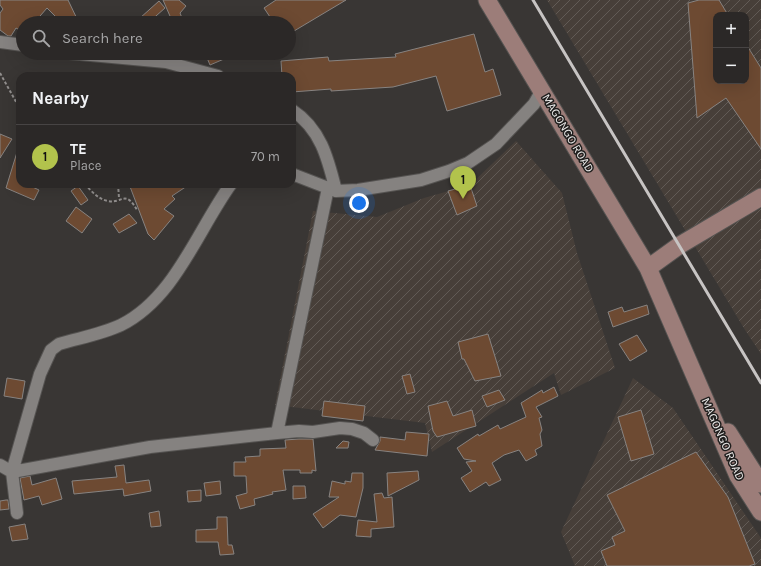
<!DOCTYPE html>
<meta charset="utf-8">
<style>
:root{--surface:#2b2827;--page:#33302f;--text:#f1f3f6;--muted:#a6a6a7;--line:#474444;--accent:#b2c34c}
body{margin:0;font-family:Karla,sans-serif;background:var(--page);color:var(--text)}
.controls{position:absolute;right:12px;top:12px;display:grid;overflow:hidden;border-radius:8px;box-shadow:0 4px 16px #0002}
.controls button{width:36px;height:36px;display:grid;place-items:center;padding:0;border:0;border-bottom:1px solid var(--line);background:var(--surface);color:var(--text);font:20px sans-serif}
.you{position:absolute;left:359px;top:203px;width:14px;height:14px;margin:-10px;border:3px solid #fff;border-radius:50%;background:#1a73e8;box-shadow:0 0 0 6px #1a73e833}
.badge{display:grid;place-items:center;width:26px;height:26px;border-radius:50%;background:var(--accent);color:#111;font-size:13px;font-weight:700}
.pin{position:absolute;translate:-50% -33px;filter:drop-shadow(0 1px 2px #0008)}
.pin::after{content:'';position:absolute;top:21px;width:14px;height:12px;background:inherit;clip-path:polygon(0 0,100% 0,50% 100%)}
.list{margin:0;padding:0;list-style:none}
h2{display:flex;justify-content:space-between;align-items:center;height:52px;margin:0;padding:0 16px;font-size:17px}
h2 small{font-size:13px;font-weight:400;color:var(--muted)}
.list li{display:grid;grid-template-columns:26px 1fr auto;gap:12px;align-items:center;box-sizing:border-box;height:64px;padding:0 16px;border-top:1px solid var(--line)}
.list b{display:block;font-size:15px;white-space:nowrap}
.list p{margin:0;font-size:13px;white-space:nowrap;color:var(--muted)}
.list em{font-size:13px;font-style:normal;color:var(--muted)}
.icon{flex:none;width:22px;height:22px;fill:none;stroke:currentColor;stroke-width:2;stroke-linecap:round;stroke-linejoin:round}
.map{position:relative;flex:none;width:761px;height:566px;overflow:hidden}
.search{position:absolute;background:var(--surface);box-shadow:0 4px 16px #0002;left:16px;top:16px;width:280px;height:44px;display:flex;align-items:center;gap:10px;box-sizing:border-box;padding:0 14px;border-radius:22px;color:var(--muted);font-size:15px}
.panel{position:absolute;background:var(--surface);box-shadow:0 4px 16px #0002;left:16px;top:72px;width:280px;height:116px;border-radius:12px}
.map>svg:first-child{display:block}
</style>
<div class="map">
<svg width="761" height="566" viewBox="0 0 761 566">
<defs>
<pattern id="industrial-furrows" width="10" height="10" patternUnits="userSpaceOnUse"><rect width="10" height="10" fill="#473f39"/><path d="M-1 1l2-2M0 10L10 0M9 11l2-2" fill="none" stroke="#625b56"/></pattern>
</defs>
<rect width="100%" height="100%" fill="#393634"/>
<path fill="url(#industrial-furrows)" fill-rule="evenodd" d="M547 0H761V354L745 330ZM716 15H746V81H716Z
M516 141 562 193 577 253 615 368 561 395 554 373 432 452 425 423 275 405 313 211 377 217 424 198 470 185Z
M633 378 673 408 761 538V566H575L561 532Z"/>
<path fill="#6d4a32" stroke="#878381" d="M0 0H68L79 23H62L47 8 34 23H23V32L16 28 11 36H8L0 30V13L3 9 0 5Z
M163 0H179L186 6 180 13 184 23H173Z
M276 0H346L289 34V23H274L264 8Z
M699 0H719L728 15H716V81H746V44L761 68V149L726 98 697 118 688 3Z
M159 1 165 8 148 23H144L140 18Z
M474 34 485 72 493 69 501 95 447 111 436 76 393 87 331 91V89L292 92V76H282L281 61 328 57 329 61 396 57 395 54Z
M205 53H238L210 65Z
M0 134 12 139 0 158Z
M18 149H20V184H26L39 190 34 200 6 188Z
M129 184H190L172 196 175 199 164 209 174 216 154 240 148 234Z
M470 185 477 206 457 215 448 191Z
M78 186 88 200 81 205 71 191Z
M76 207 92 219 82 233 66 221Z
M129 214 137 223 119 233 113 224Z
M647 305 649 314 613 327 608 312 622 307 624 312Z
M488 334 501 376 475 381 464 359H462L458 342Z
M637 335 647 351 630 361 619 344Z
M410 374 415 392 407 394 402 376Z
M7 378 25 381 22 399 4 396Z
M554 387 558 396 536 407 542 417 539 418 542 430 540 434 542 446 535 450 537 455 526 461 519 450 504 455 492 463 501 480 489 486 486 482 470 492 461 478 472 471 466 462 476 461 464 459 457 448 478 434 479 436 498 425 500 429 526 417 521 403 542 390 543 393Z
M499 390 505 400 487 407 482 396Z
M324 401 365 406 363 421 322 416Z
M447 401 453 416 472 410 476 426 437 437 433 431 428 406Z
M641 410 654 454 631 461 618 417Z
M406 432 429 434 427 456 375 450 380 441V437L405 440Z
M299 439H313L316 471 312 470V473H300V470H283L286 490 272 492 273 494 254 499 255 505 240 509 236 496 247 493 246 476H234V462H246L245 457 260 456V449L286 448 285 440Z
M343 441 349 442 348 448H336Z
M696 452 728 497 755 564 749 566H607L601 551 615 545 612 537 625 531 607 495Z
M124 465 126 483 149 480 151 491 124 496 123 489 74 494 72 481 117 477 115 466Z
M418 471 419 480 388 496 387 473Z
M352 473H363V488L356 517 340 515 323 528 313 514 339 497H329L332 481 345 484V481L351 482Z
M30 476 32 485 56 478 62 499 42 505 39 496 24 500 20 478Z
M220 481 221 494 206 496 204 483Z
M293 486H305L306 498 293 499Z
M201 490V501L188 502 187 491Z
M382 493 384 498 392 497 394 527 371 529V537L356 536 358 520 377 522 374 494Z
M6 500H8L9 509 0 510V501Z
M159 511 161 526 151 527 149 513Z
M217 517H227L228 545H232L234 554 220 555 218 542H196V530L217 529Z
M25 524 28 539 12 541 9 527Z"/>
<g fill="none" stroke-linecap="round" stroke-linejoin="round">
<defs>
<path id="street" d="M0 42 23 45
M69 53 166 62 218 76
M292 110C321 129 328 159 336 191
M292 174 336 191 358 190 421 180 449 171 468 163 496 144 534 104 542 90
M277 433 328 188
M0 465 12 472 150 447 277 433 299 431 313 432 340 428 352 429 364 433 373 440
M17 513 12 472 40 374 51 350 59 344C79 338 102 334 121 325 175 298 197 231 231 184"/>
<path id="secondary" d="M487 0 648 268 738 476 761 512
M648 268 680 245 761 197
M728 432 761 484"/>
</defs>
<use href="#street" stroke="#555351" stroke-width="14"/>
<use href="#secondary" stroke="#555351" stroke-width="19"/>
<path stroke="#918e8d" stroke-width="2" stroke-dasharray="3 2" stroke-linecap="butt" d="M0 73 20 109
M85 184C91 191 98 199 108 201 122 204 125 189 137 210
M118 184 119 198"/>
<use href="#street" stroke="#858280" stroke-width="12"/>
<use href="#secondary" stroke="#9c7d79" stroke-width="17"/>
<path stroke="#c7c4c3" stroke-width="3" d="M533 0 761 383"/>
</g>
<g text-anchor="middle" stroke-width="3" stroke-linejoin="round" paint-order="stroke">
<g font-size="12" fill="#eae8e7" stroke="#1f1e1d">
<text transform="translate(568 133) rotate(59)" y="4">MAGONGO ROAD</text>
<text transform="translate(723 439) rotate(66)" y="4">MAGONGO ROAD</text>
</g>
</g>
</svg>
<div class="controls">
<button>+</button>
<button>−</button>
</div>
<div class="you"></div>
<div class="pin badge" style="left:463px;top:199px">1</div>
<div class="search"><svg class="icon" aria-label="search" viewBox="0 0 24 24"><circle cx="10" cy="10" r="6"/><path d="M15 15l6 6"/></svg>Search here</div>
<section class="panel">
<h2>Nearby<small></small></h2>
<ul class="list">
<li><span class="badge">1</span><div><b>TE</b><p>Place</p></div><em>70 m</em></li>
</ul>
</section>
</div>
